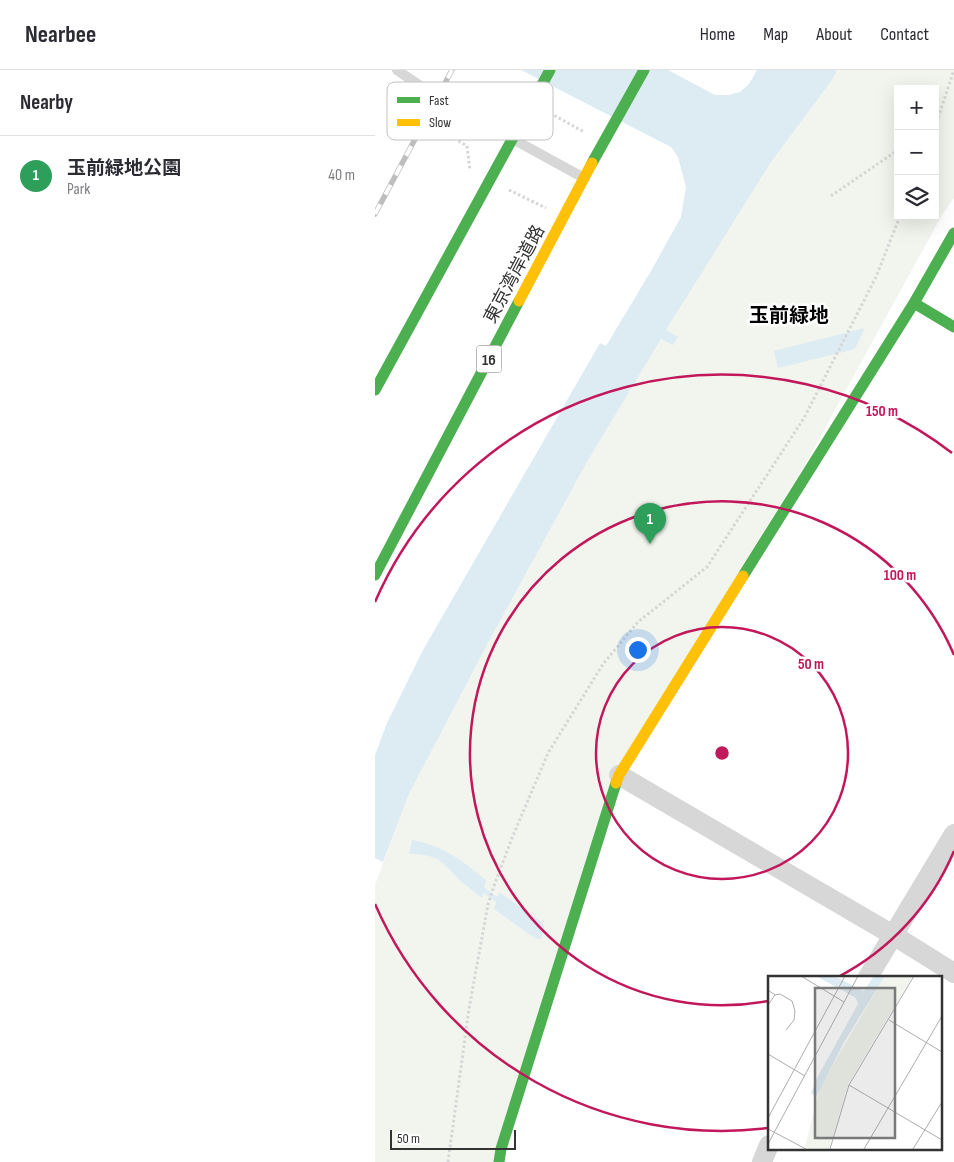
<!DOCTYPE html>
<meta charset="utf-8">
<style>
:root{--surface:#fff;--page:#f2f2f3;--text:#2b2b33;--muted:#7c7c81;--line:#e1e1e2;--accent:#b45309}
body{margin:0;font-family:"Sofia Sans Condensed","Noto Sans JP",sans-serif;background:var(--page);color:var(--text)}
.controls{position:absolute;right:15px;top:15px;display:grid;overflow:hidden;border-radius:0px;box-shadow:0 5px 20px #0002}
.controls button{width:45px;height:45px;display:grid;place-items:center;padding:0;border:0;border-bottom:1px solid var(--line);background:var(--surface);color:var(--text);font:25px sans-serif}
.scale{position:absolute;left:15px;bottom:12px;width:126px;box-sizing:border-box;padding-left:5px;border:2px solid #333;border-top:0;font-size:14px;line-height:18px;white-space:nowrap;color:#333;-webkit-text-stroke:4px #fff;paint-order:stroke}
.you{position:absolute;left:262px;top:579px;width:18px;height:18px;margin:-12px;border:4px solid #fff;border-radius:50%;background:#1a73e8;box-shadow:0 0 0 8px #1a73e833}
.badge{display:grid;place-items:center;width:32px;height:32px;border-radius:50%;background:var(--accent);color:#fff;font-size:16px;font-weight:700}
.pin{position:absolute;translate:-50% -41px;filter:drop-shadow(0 1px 2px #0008)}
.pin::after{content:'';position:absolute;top:26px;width:18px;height:15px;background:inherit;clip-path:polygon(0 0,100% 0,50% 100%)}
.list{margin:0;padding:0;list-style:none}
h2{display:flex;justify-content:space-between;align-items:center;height:65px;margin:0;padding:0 20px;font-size:21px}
h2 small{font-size:16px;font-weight:400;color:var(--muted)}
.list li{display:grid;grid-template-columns:32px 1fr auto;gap:15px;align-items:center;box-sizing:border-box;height:80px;padding:0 20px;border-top:1px solid var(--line)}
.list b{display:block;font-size:19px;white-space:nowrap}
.list p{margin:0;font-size:16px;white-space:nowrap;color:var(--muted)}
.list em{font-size:16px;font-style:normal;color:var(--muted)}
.icon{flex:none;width:28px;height:28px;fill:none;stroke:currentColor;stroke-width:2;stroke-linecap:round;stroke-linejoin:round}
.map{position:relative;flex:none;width:579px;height:1092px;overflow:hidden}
header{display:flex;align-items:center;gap:30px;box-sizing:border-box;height:70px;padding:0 25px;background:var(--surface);border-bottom:1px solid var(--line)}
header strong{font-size:24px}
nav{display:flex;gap:28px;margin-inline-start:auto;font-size:18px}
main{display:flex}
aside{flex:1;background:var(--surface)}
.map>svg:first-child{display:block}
</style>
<header>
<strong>Nearbee</strong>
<nav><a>Home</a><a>Map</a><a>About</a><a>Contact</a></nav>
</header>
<main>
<aside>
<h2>Nearby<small></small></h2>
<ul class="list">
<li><span class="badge" style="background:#2e9e5b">1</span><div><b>玉前緑地公園</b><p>Park</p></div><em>40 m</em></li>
</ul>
</aside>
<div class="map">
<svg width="579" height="1092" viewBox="0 0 579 1092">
<rect width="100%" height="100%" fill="#fff"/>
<path fill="#f1f5ed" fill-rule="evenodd" d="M462 0H579V128L567 145 431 393 240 703 119 1092H0V815L34 724 113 573 212 392 327 201 394 95 457 10ZM523 19H560V146H523Z"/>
<path fill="#ddebf3" d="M146 0H293L340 25H353L365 22 374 14 382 0H462L457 10 394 95 291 260 303 267 298 275 286 269 212 392 113 573 34 724 8 792 0 788V685L12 653 48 580 225 273 231 276 276 201 306 147 311 117 303 87 296 77Z
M490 258 480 279 403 298 399 281Z
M37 770C66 774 89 792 111 810L107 828C101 823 94 818 88 813 67 793 66 784 34 784Z
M124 822 168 853 169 858 166 869H161L119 839Z"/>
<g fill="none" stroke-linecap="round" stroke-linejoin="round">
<path stroke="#ddebf3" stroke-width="5" d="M104 817 128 834"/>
<path stroke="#d6d6d6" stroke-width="3" stroke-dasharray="2.5 2.5" stroke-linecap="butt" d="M175 43 209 62
M560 57 579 0
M62 58 92 76 95 101
M134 120 171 138
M456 126 523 80
M73 1092 94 939 113 834 120 813 137 768 173 683 228 594 263 552 332 497 429 348 501 207 525 146"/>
<path stroke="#d7d7d7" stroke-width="10" d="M22 0 63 28 209 108"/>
<path stroke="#d7d7d7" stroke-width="20" d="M244 705 518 865 579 903
M493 907 579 764
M387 1092 394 1075"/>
<path stroke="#4caf50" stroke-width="11" d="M217 93 269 0
M539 233 579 257
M0 320 175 0
M0 505 144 231
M368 506 539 233 579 163
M124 1092 126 1079 241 713"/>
<path stroke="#ffc107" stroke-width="11" d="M144 231 217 93
M241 713 244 705 368 506"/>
<defs>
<path id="rail" d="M0 144 77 0"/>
</defs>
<use href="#rail" stroke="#bebebe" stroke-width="5.5"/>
<use href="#rail" stroke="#fff" stroke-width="4" stroke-dasharray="11" stroke-linecap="butt"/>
</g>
<g fill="none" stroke="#c2185b" stroke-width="2.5">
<circle cx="347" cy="683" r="126"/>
<path d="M579 781A252 252 0 0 1 463 907M393 931A252 252 0 1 1 579 585"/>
<path d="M393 1058A378 378 0 0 1 0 834M0 532A378 378 0 0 1 577 383"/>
</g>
<g text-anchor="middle" stroke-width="5" stroke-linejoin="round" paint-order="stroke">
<rect fill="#fff" stroke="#707070" stroke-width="1" x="101.5" y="275.5" width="25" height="27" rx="4"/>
<g font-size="16" font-weight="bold" fill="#333">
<text x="114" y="295">16</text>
</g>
<g font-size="18" fill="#333" stroke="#fff">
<text transform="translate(139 204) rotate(-62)" y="6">東京湾岸道路</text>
</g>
<g font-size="20" font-weight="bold" fill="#000" stroke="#fff">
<text x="414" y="252">玉前緑地</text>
</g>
</g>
<g transform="translate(393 906)">
<rect width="174" height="174" fill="#fff"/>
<path d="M117 0H145L80 108 61 173H42L37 171 52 111Z" fill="#f1f5ed"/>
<path d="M48 0H66L96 15 106 0H117L76 66 48 121 43 117 49 102 90 28 88 22Z" fill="#ddebf3"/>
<path fill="none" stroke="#adadad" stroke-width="1" d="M33 0 76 26M0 14 7 19 0 29M7 19 12 18 24 25 27 35 26 44 18 54M121 44 174 76M0 78 37 100M81 109 174 164M0 142 77 0M0 153 38 173M0 168 90 0M62 173 81 109 146 0M96 173 174 40M145 173 174 126"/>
<path fill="#7a7a7a" fill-opacity="0.15" stroke="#7a7a7a" stroke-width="2.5" d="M47 12H127V162H47Z"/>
<rect width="174" height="174" fill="none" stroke="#333" stroke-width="2.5"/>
</g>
<rect x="12" y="12" width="166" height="58" rx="8" fill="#fff" stroke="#c2c2c2" stroke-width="1"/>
<rect x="22" y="27" width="23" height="6" fill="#4caf50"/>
<rect x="22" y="49" width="23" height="7" fill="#ffc107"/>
<g font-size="14" fill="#333">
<text x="54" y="35">Fast</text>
<text x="54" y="57">Slow</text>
</g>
<circle cx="347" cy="683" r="8" fill="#c2185b" stroke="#fff" stroke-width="2.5"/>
<g font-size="15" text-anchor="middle" font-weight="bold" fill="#c2185b" stroke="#fff" stroke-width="5" stroke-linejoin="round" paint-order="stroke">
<text x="507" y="346">150 m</text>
<text x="525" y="510">100 m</text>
<text x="436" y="599">50 m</text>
</g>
</svg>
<div class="controls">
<button>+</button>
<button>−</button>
<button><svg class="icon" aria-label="layers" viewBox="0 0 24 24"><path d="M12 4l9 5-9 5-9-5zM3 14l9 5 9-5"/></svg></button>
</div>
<div class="scale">50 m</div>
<div class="you"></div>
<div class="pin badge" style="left:275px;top:474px;background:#2e9e5b">1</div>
</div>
</main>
